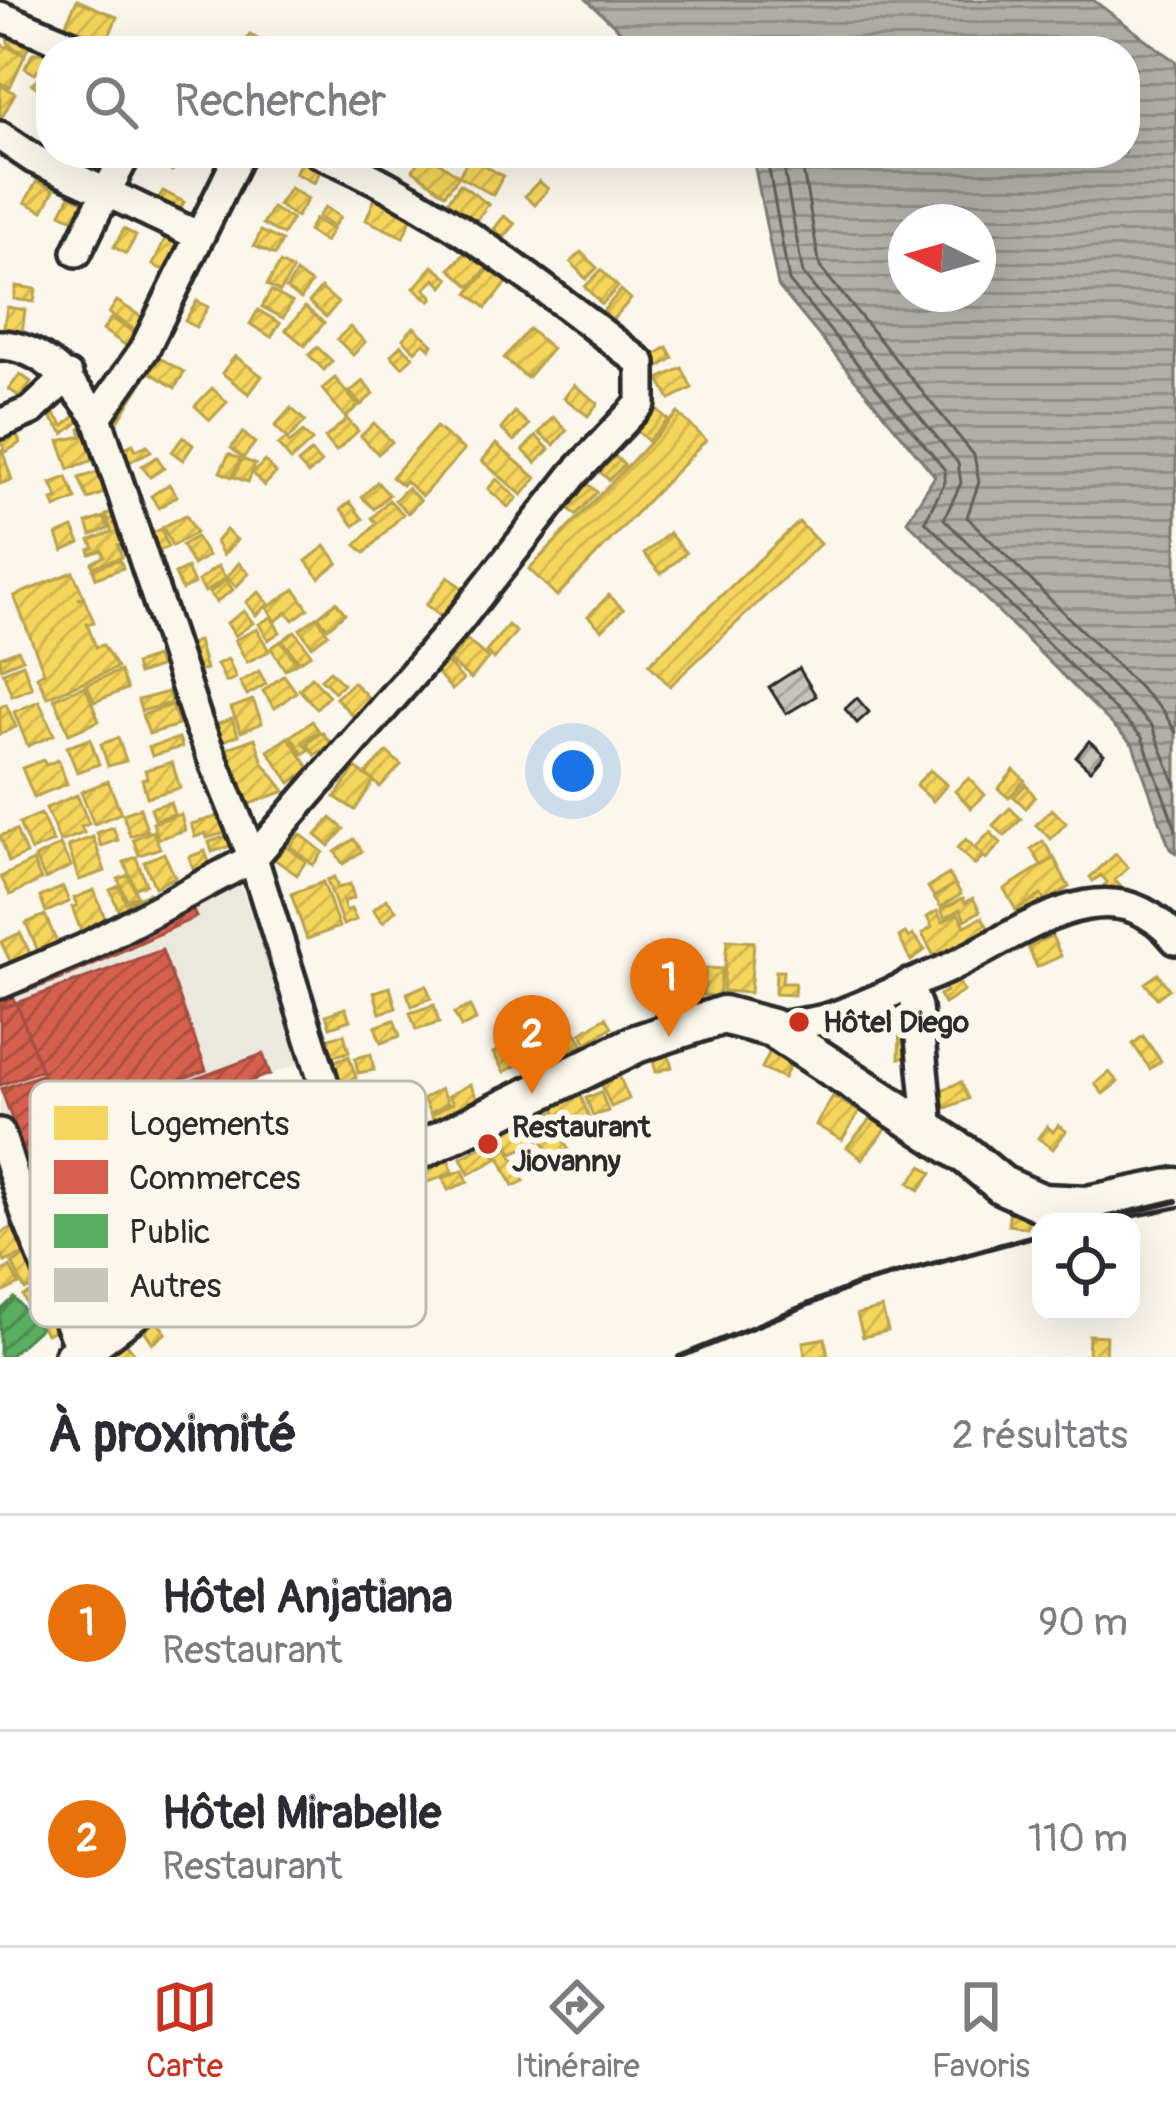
<!DOCTYPE html>
<html lang="fr">
<meta charset="utf-8">
<style>
:root{--surface:#fff;--page:#f7f7f7;--text:#2b2b33;--muted:#7c7c81;--line:#e1e1e2;--accent:#c8321e}
body{margin:0;font-family:Pangolin,sans-serif;background:var(--page);color:var(--text)}
.controls{position:absolute;right:36px;bottom:36px;display:grid;overflow:hidden;border-radius:24px;box-shadow:0 12px 48px #0002}
.controls button{width:108px;height:108px;display:grid;place-items:center;padding:0;border:0;border-bottom:3px solid var(--line);background:var(--surface);color:var(--text);font:60px sans-serif}
.compass{position:absolute;left:888px;top:204px;width:108px;height:108px;border-radius:50%;background:var(--surface);box-shadow:0 12px 48px #0002;rotate:275deg}
.you{position:absolute;left:573px;top:771px;width:42px;height:42px;margin:-30px;border:9px solid #fff;border-radius:50%;background:#1a73e8;box-shadow:0 0 0 18px #1a73e833}
.badge{display:grid;place-items:center;width:78px;height:78px;border-radius:50%;background:var(--accent);color:#fff;font-size:39px;font-weight:700}
.pin{position:absolute;translate:-50% -99px;filter:drop-shadow(0 3px 6px #0008)}
.pin::after{content:'';position:absolute;top:63px;width:42px;height:36px;background:inherit;clip-path:polygon(0 0,100% 0,50% 100%)}
.list{margin:0;padding:0;list-style:none}
h2{display:flex;justify-content:space-between;align-items:center;height:156px;margin:0;padding:0 48px;font-size:51px}
h2 small{font-size:39px;font-weight:400;color:var(--muted)}
.list li{display:grid;grid-template-columns:78px 1fr auto;gap:36px;align-items:center;box-sizing:border-box;height:216px;padding:0 48px;border-top:3px solid var(--line)}
.list b{display:block;font-size:45px;white-space:nowrap}
.list p{margin:0;font-size:39px;white-space:nowrap;color:var(--muted)}
.list em{font-size:39px;font-style:normal;color:var(--muted)}
.icon{flex:none;width:66px;height:66px;fill:none;stroke:currentColor;stroke-width:2;stroke-linecap:round;stroke-linejoin:round}
.map{position:relative;flex:none;width:1176px;height:1357px;overflow:hidden}
.search{position:absolute;background:var(--surface);box-shadow:0 12px 48px #0002;left:36px;right:36px;top:36px;height:132px;display:flex;align-items:center;gap:30px;box-sizing:border-box;padding:0 42px;border-radius:48px;color:var(--muted);font-size:45px}
.sheet{height:588px;background:var(--surface)}
nav{display:flex;justify-content:space-around;align-items:center;box-sizing:border-box;height:168px;border-top:3px solid var(--line);background:var(--surface);font-size:33px;color:var(--muted)}
nav a{display:grid;justify-items:center;gap:6px}
nav .on{color:var(--accent)}
.map>svg:first-child{display:block}
</style>
<div class="map">
<svg width="1176" height="1357" viewBox="0 0 1176 1357">
<defs>
<pattern id="water-rules" width="6" height="5" patternUnits="userSpaceOnUse" patternTransform="scale(3)"><rect width="6" height="5" fill="#b1afa7"/><path d="M0 2.5h6" fill="none" stroke="#908f88"/></pattern>
<pattern id="homes-hatch" width="6" height="6" patternUnits="userSpaceOnUse" patternTransform="scale(3)"><rect width="6" height="6" fill="#f6d55c"/><path d="M-1 1l2-2M0 6l6-6M5 7l2-2" fill="none" stroke="#d3b750"/></pattern>
<pattern id="shops-hatch" width="6" height="6" patternUnits="userSpaceOnUse" patternTransform="scale(3)"><rect width="6" height="6" fill="#d6604d"/><path d="M-1 1l2-2M0 6l6-6M5 7l2-2" fill="none" stroke="#ae4f40"/></pattern>
<pattern id="public-hatch" width="6" height="6" patternUnits="userSpaceOnUse" patternTransform="scale(3)"><rect width="6" height="6" fill="#5aae61"/><path d="M-1 1l2-2M0 6l6-6M5 7l2-2" fill="none" stroke="#4b8e50"/></pattern>
<pattern id="building-hatch" width="6" height="6" patternUnits="userSpaceOnUse" patternTransform="scale(3)"><rect width="6" height="6" fill="#c7c4bc"/><path d="M-1 1l2-2M0 6l6-6M5 7l2-2" fill="none" stroke="#a29f99"/></pattern>
</defs>
<rect width="100%" height="100%" fill="#fbf7ec"/>
<filter id="ink" filterUnits="userSpaceOnUse"><feTurbulence type="fractalNoise" baseFrequency=".00833" numOctaves="2"/><feDisplacementMap in="SourceGraphic" scale="24" xChannelSelector="R" yChannelSelector="G"/><feConvolveMatrix kernelMatrix="1 2 1 2 8 2 1 2 1" color-interpolation-filters="sRGB"/></filter>
<g filter="url(#ink)">
<path fill="#ebe8de" d="M238 878 303 1062 20 1170 0 1114V984Z"/>
<path fill="url(#water-rules)" stroke="#7b7a75" stroke-width="3" fill-rule="evenodd" d="M587 0H1093L1176 62V853L1170 849 1133 745 907 521 935 476 778 286 752 153H1125V51H642ZM906 222H978V294H906Z"/>
<path fill="url(#homes-hatch)" stroke="#b9a24d" stroke-width="3" d="M77 0 117 17 104 48 63 30Z
M16 30 33 37 25 54 9 45 6 35Z
M250 34 259 40 258 43 270 51 242 47Z
M0 44 25 55 10 87 0 83Z
M42 46 51 51V101L40 98 41 90 32 84 41 76 42 68 35 74 25 68 33 53H41Z
M0 85 15 93 1 119 0 118Z
M94 153H113L100 177 85 169Z
M159 153H182L172 171 154 161Z
M425 153 459 176 445 194 413 170Z
M305 154 324 164 314 183 295 173Z
M469 157 503 176 493 195 459 176Z
M37 181 54 190 43 211 25 202Z
M539 181 548 189 535 205 525 196Z
M460 184 488 204 474 224 446 204Z
M290 188 308 199 296 217 278 205Z
M163 191 184 202 176 216 155 204Z
M377 193 415 210 403 237 366 220Z
M70 195 84 202 75 220 61 213Z
M325 207 340 217 333 227 318 217Z
M272 208 292 219 283 235 263 224Z
M504 216 515 224 504 238 494 229Z
M315 219 332 230 325 242 308 231Z
M124 229 136 236 126 254 114 247Z
M261 231 282 241 275 255 254 246Z
M167 234 184 242 170 273 153 265Z
M474 242 494 260 471 287 450 269Z
M581 252 597 268 586 279 571 262Z
M280 263 293 270 280 292 267 285Z
M493 265 510 279 486 308 468 293Z
M433 266 449 279 443 287 435 279 425 289 433 297 430 301 414 288Z
M601 270 618 287 602 304 585 287Z
M296 273 311 283 301 299 286 289Z
M16 286 36 289 34 302 14 299Z
M321 288 338 303 326 317 309 302Z
M621 290 631 299 612 320 603 311Z
M271 291 292 302 283 318 262 307Z
M117 301 148 321 140 333 109 313Z
M197 301 208 307 196 327 185 321Z
M7 307 25 310 21 342 2 339Z
M305 307 324 323 305 346 286 330Z
M258 310 280 323 271 337 250 324Z
M111 318 140 336 131 349 103 330Z
M350 327 365 342 353 355 337 339Z
M414 327 433 345 430 349 424 343 415 351 403 339Z
M529 329 552 349 527 378 504 358Z
M401 345 413 357 402 367 391 355Z
M317 347 332 361 324 370 309 355Z
M667 347 673 358 653 371 646 361Z
M151 353 184 372 175 388 143 368Z
M235 356 262 376 249 394 222 373Z
M682 368 692 388 670 399 659 379Z
M131 373 143 381 116 424 103 416Z
M20 374 31 382 21 398 9 389Z
M335 378 358 406 345 417 322 389Z
M363 381 373 394 361 405 350 392Z
M574 385 598 403 588 416 564 398Z
M212 388 227 402 210 420 195 406Z
M71 391 74 395 53 413 64 426 80 411 85 417 64 434 46 412Z
M654 406 668 420 648 441 634 428Z
M291 408 305 421 288 439 275 426Z
M515 412 529 425 514 441 501 429Z
M678 413 706 440 557 596 529 569Z
M553 417 567 430 554 445 539 433Z
M347 419 358 431 336 451 325 438Z
M374 423 392 442 378 454 361 436Z
M89 426 101 457 69 469 59 441 82 436 80 429Z
M436 427 464 450 422 496 405 481 402 485 392 477Z
M15 429 20 443 6 452 0 439Z
M303 432 312 441 291 460 278 445 286 439 290 443Z
M243 433 255 443 243 458 231 448Z
M536 436 549 449 536 463 523 450Z
M183 437 193 445 183 460 172 452Z
M133 444 136 450 147 445 151 451 119 467V450Z
M496 444 536 478 522 495 482 461Z
M2 450 12 480 0 484V451Z
M311 452 321 463 308 474 298 463Z
M229 454 240 459 232 477 220 472Z
M615 456 624 465 609 480 600 472Z
M157 457 164 468 150 477 142 466Z
M242 459 255 464 248 482 234 477Z
M265 461 276 473 264 486 253 473Z
M104 470 108 478 102 480 107 492 88 499 79 478Z
M67 477 76 499 55 508 52 500 58 498 51 483Z
M497 479 517 498 508 507 488 489Z
M584 480 597 492 576 515 563 503Z
M377 482 389 495 374 509 362 497Z
M169 484 177 496 159 508 151 496Z
M407 488 420 500 408 513 395 500Z
M114 495 126 530 119 532 120 537 127 535 131 547 118 545 122 557 93 567 92 563 104 556 102 550 90 554 89 550 94 548 90 540 112 532 106 515 114 512 106 498Z
M389 500 403 514 365 553 356 545 377 523 372 518Z
M350 502 363 519 354 526 341 509Z
M186 515 196 533 172 546 163 527Z
M104 517 108 529 91 535 87 523Z
M799 522 820 544 670 686 649 664Z
M73 528 80 543 63 551 57 535Z
M161 529 168 547 153 553 146 536Z
M226 530 237 540 223 555 216 542Z
M669 533 686 553 661 574 644 554Z
M196 537 208 556 193 565 182 545Z
M325 546 338 563 319 578 306 561Z
M120 559 123 568 96 578 93 569Z
M239 563 249 573 236 587 227 577Z
M218 566 226 578 205 592 198 581Z
M187 568 194 584 182 590 175 574Z
M73 572 84 597 78 599H84L94 622 87 624 96 647 103 645 117 668 47 697 37 676 44 672 14 596Z
M448 577 466 591 444 619 426 605Z
M226 580 233 590 216 602 209 593Z
M295 589 308 609 293 620 287 612 276 621 267 608Z
M259 592 269 604 256 615 246 602Z
M609 595 623 609 602 630 588 616Z
M336 602 345 613 328 628 318 617Z
M244 611 253 623 235 636 227 623Z
M271 617 280 632 268 640 259 624Z
M317 617 328 634 312 646 300 629Z
M508 625 516 632 494 659 486 652Z
M257 629 269 651 247 662 235 640Z
M295 631 311 654 299 662 283 640Z
M185 637 187 645 198 641 206 669 190 674 180 640Z
M467 640 488 658 471 679 449 661Z
M281 641 296 663 285 670 271 648Z
M18 650 23 659 1 668 0 657Z
M156 657 159 667 138 674 135 664Z
M228 659 236 678 226 682 217 664Z
M447 662 463 680 452 690 436 671Z
M23 664 32 688 12 696 3 672Z
M120 671 127 689 94 702 87 684Z
M259 671 266 684 247 695 240 682Z
M330 671 343 684 335 692 321 679Z
M284 675 296 692 275 708 263 691Z
M312 677 329 696 316 708 299 689Z
M353 682 371 700 354 717 336 698Z
M85 686 99 721 69 734 54 698Z
M168 692 172 703 141 711 138 700Z
M253 700 262 723 241 732 231 708Z
M39 701 54 735 28 746 14 712Z
M6 704 16 727 0 734V707Z
M172 705 179 725 149 734 142 715Z
M232 719 238 735 219 743 213 726Z
M312 721 319 731 303 742 309 750 303 754 291 736Z
M322 732 331 744 315 755 307 743Z
M288 737 310 769 290 783 268 751Z
M118 738 126 761 108 766 101 744Z
M179 738 182 747 152 756 149 747Z
M255 738 263 763 285 791 244 806 223 750Z
M90 739 99 764 77 772 67 747Z
M387 752 401 765 380 787 366 774Z
M43 760 46 765 58 760 67 784 34 797 22 768Z
M172 762 180 788 147 797 142 779 147 778 145 770Z
M355 768 374 781 355 810 335 797Z
M930 770 947 785 933 801 916 785Z
M1014 770 1025 780 1009 798 998 789Z
M969 778 985 795 971 808 955 791Z
M108 781 121 813 94 824 81 792Z
M1026 784 1035 797 1026 808 1014 797Z
M77 795 89 824 81 827 84 833 60 842 46 808Z
M170 802 174 814 155 820 151 808Z
M140 808 147 830 130 836 123 814Z
M1010 808 1021 819 1005 836 993 825Z
M1052 809 1066 823 1051 839 1036 825Z
M41 814 53 842 31 851 19 823Z
M181 814 185 830 158 839 153 823Z
M226 814 231 831 207 838 206 833 195 837 191 824Z
M331 818 344 829 329 846 316 835Z
M113 827 118 840 101 846 97 833Z
M16 830 26 854 9 862 0 836Z
M153 831 160 848 139 855 133 839Z
M990 832 1001 843 986 859 975 848Z
M236 833 239 843 212 852 209 842Z
M300 834 323 852 313 865 290 846Z
M93 837 105 871 79 880 68 846Z
M354 839 362 851 343 864 335 852Z
M966 839 983 856 975 865 957 848Z
M1043 841 1054 858 1042 866 1031 849Z
M60 845 71 866 45 879 35 858Z
M284 845 306 861 297 875 274 859Z
M205 851 213 873 197 879 189 857Z
M164 853 175 877 155 887 144 862Z
M1116 854 1128 868 1115 880 1121 887 1110 897 1102 888 1107 882 1101 875 1093 881 1090 877Z
M136 857 146 884 135 888 124 862Z
M1054 858 1069 887 1046 902 1041 895 1016 910 1004 889Z
M33 861 41 880 10 895 1 877Z
M949 874 955 884 934 897 928 887Z
M128 875 137 896 127 900 118 879Z
M334 877 338 888 350 884 354 898 343 902 346 911 351 909 356 920 343 925 327 880Z
M323 882 339 927 307 939 291 894Z
M955 884 961 894 941 907 934 897Z
M119 886 126 903 149 893 153 903 121 916 110 890Z
M63 887 69 902 46 912 40 897Z
M94 890 108 926 83 936 72 907 77 906 74 898Z
M1041 895 1049 907 1024 923 1016 910Z
M963 898 965 903 973 898 980 911 965 920 960 909 945 918 941 910Z
M386 899 396 910 383 922 373 910Z
M937 911 943 922 958 913 965 926 982 917 990 931 939 965 922 934 932 927 927 917Z
M45 915 59 947 40 956 26 923Z
M20 933 30 953 11 963 1 942Z
M905 933 909 938 913 935 925 950 911 961 899 937Z
M1052 936 1061 956 1037 967 1028 947Z
M727 940 754 942 750 993 723 991Z
M706 968 722 969 719 996 703 995Z
M776 971H783L782 983H795L794 995 775 994Z
M687 972 703 974 700 998 684 996Z
M676 973 684 1002 654 1009 653 999 660 993 652 981Z
M1158 974 1169 989 1157 998 1145 983Z
M955 977 964 991 944 1004 939 995 946 991 942 985Z
M426 985 431 998 412 1006 407 993Z
M390 987 396 1008 380 1013 374 992Z
M434 1005 439 1023 416 1030 410 1013Z
M470 1006 476 1020 461 1027 454 1013Z
M345 1008 350 1020 330 1027 326 1015Z
M606 1017 612 1027 587 1043 581 1033Z
M394 1020 400 1036 381 1043 375 1027Z
M900 1021H907V1058H899Z
M573 1029 583 1044 560 1059 550 1043Z
M344 1034 349 1052 323 1059 318 1041Z
M1143 1036 1161 1061 1150 1069 1133 1044Z
M514 1041 526 1060 504 1072 493 1053Z
M665 1045 672 1067 656 1072 650 1049Z
M772 1047 794 1057 784 1078 762 1068Z
M371 1054 374 1070 358 1073 355 1058Z
M349 1056 356 1078 333 1086 326 1064Z
M1109 1072 1118 1082 1103 1094 1095 1084Z
M618 1073 629 1099 611 1107 600 1081Z
M961 1082 968 1099 941 1110 934 1093Z
M470 1084 477 1098 434 1120 431 1115 453 1103 448 1096Z
M440 1089 448 1103 430 1113 423 1099Z
M601 1092 608 1111 593 1116 586 1098Z
M580 1094 591 1122 566 1136 553 1105Z
M833 1096 859 1112 842 1140 816 1125Z
M550 1107 569 1152 551 1160 532 1114Z
M528 1113 539 1142 512 1153 500 1124Z
M871 1118 886 1129 862 1159 847 1147Z
M1058 1125 1066 1131 1053 1149 1038 1138 1047 1126 1053 1132Z
M503 1137 524 1181 513 1186 492 1142Z
M488 1144 497 1159 469 1174 461 1158Z
M567 1156 573 1170 562 1175 559 1168 547 1174 544 1166Z
M448 1159 453 1172 423 1184 418 1171Z
M922 1166 932 1173 919 1190 909 1183Z
M463 1170 468 1182 448 1190 443 1178Z
M1010 1209 1030 1213 1027 1228 1008 1225Z
M16 1226 27 1253 5 1262 0 1250V1233Z
M35 1252 48 1279 25 1290 12 1263Z
M10 1267 19 1284 0 1294V1272Z
M46 1285 54 1303 31 1314 23 1296Z
M54 1307 58 1329 46 1334 37 1315Z
M882 1308 888 1331 863 1337 857 1314Z
M151 1314 166 1333 153 1343 139 1323Z
M1089 1335 1106 1336 1105 1357H1088Z
M825 1338 828 1357H805L803 1342Z
M124 1340 137 1357H111L108 1353Z"/>
<path fill="url(#shops-hatch)" stroke="#a35043" stroke-width="3" d="M190 904 196 917 67 976 60 961Z
M162 950 206 1070 61 1124 17 1003Z
M58 963 63 978 13 996 16 1003 0 1009V989Z
M17 1003 41 1070 0 1085V1009Z
M263 1054 270 1074 63 1150 58 1136 64 1134 63 1128Z
M43 1074 64 1134 23 1149 1 1089Z
M50 1139 54 1152 27 1162 22 1149Z"/>
<path fill="url(#public-hatch)" stroke="#4c8751" stroke-width="3" d="M14 1298 40 1328 8 1357H0V1311Z"/>
<g fill="none" stroke-linecap="round" stroke-linejoin="round">
<path stroke="#61605d" stroke-width="3" d="M766 153 789 281 945 470V482L925 521 1142 737 1176 830
M781 153 803 274 958 463 961 483 944 519 1152 726 1176 786
M800 153 820 267 974 455 979 482 967 517 1164 712 1176 733"/>
</g>
<path fill="url(#building-hatch)" stroke="#2b2b2b" stroke-width="3" d="M799 668 816 696 786 714 769 687Z
M857 698 869 712 857 723 845 709Z
M1089 741 1104 754 1090 770 1076 757Z"/>
<g fill="none" stroke-linecap="round" stroke-linejoin="round">
<defs>
<path id="minor" d="M0 16 85 51
M0 136 34 159 106 192 77 252
M127 153 106 192 199 236
M0 345C44 346 73 384 97 417L198 723 253 858 355 1182
M97 417 144 350 240 153
M0 424 32 410 68 376
M0 984 83 949 253 858 458 622 574 474 641 403V363C539 284 439 204 319 153
M908 984 917 1007 929 1131
M772 1028C793 1024 816 1023 835 1016 870 1003 903 987 937 973 1008 945 1107 853 1176 940
M0 1133 27 1218 80 1350"/>
<path id="major" d="M73 1357 173 1281 355 1182 636 1044 723 1015 772 1028 967 1156 1002 1185 1042 1203 1087 1205 1176 1187"/>
</defs>
<use href="#minor" stroke="#2b2b2b" stroke-width="36"/>
<use href="#major" stroke="#2b2b2b" stroke-width="45"/>
<use href="#minor" stroke="#fbf7ec" stroke-width="27"/>
<use href="#major" stroke="#fbf7ec" stroke-width="36"/>
<path stroke="#2b2b2b" stroke-width="6" d="M1089 1222 1176 1201
M679 1357 856 1285 1041 1234"/>
</g>
</g>
<g fill="#c8321e" stroke="#fbf7ec" stroke-width="4.5">
<circle cx="799" cy="1022" r="12"/>
<circle cx="488" cy="1144" r="12"/>
</g>
<g text-anchor="middle" stroke-width="12" stroke-linejoin="round" paint-order="stroke">
<g font-size="30" font-weight="bold" fill="#2b2b2b" stroke="#fbf7ec" text-anchor="start">
<text x="823" y="1032">Hôtel Diego</text>
<text x="512" y="1137">Restaurant<tspan x="512" dy="34">Jiovanny</tspan></text>
</g>
</g>
<rect x="30" y="1081" width="396" height="246" rx="18" fill="#fbf7ec" stroke="#bdbab2" stroke-width="3"/>
<rect x="54" y="1106" width="54" height="34" fill="#f6d55c"/>
<rect x="54" y="1160" width="54" height="34" fill="#d6604d"/>
<rect x="54" y="1214" width="54" height="34" fill="#5aae61"/>
<rect x="54" y="1268" width="54" height="34" fill="#c7c4bc"/>
<g font-size="33" fill="#2b2b2b">
<text x="129" y="1135">Logements</text>
<text x="129" y="1189">Commerces</text>
<text x="129" y="1243">Public</text>
<text x="129" y="1297">Autres</text>
</g>
</svg>
<div class="controls">
<button><svg class="icon" aria-label="locate" viewBox="0 0 24 24"><circle cx="12" cy="12" r="6"/><path d="M12 2v4M12 18v4M2 12h4M18 12h4"/></svg></button>
</div>
<svg class="compass" viewBox="-18 -18 36 36"><path d="M0-13l5 13h-10z" fill="#e53935"/><path d="M0 13l5-13h-10z" fill="#7c7c81"/></svg>
<div class="you"></div>
<div class="pin badge" style="left:669px;top:1037px;background:#e8710a">1</div>
<div class="pin badge" style="left:532px;top:1094px;background:#e8710a">2</div>
<div class="search"><svg class="icon" aria-label="search" viewBox="0 0 24 24"><circle cx="10" cy="10" r="6"/><path d="M15 15l6 6"/></svg>Rechercher</div>
</div>
<section class="sheet">
<h2>À proximité<small>2 résultats</small></h2>
<ul class="list">
<li><span class="badge" style="background:#e8710a">1</span><div><b>Hôtel Anjatiana</b><p>Restaurant</p></div><em>90 m</em></li>
<li><span class="badge" style="background:#e8710a">2</span><div><b>Hôtel Mirabelle</b><p>Restaurant</p></div><em>110 m</em></li>
</ul>
</section>
<nav>
<a class="on"><svg class="icon" aria-label="map" viewBox="0 0 24 24"><path d="M3 6l6-2 6 2 6-2v14l-6 2-6-2-6 2zM9 4v14M15 6v14"/></svg>Carte</a>
<a><svg class="icon" aria-label="directions" viewBox="0 0 24 24"><path d="M12 3l9 9-9 9-9-9zM9 14v-3h6M13 9l2 2-2 2"/></svg>Itinéraire</a>
<a><svg class="icon" aria-label="saved" viewBox="0 0 24 24"><path d="M7 4h10v16l-5-4-5 4z"/></svg>Favoris</a>
</nav>
